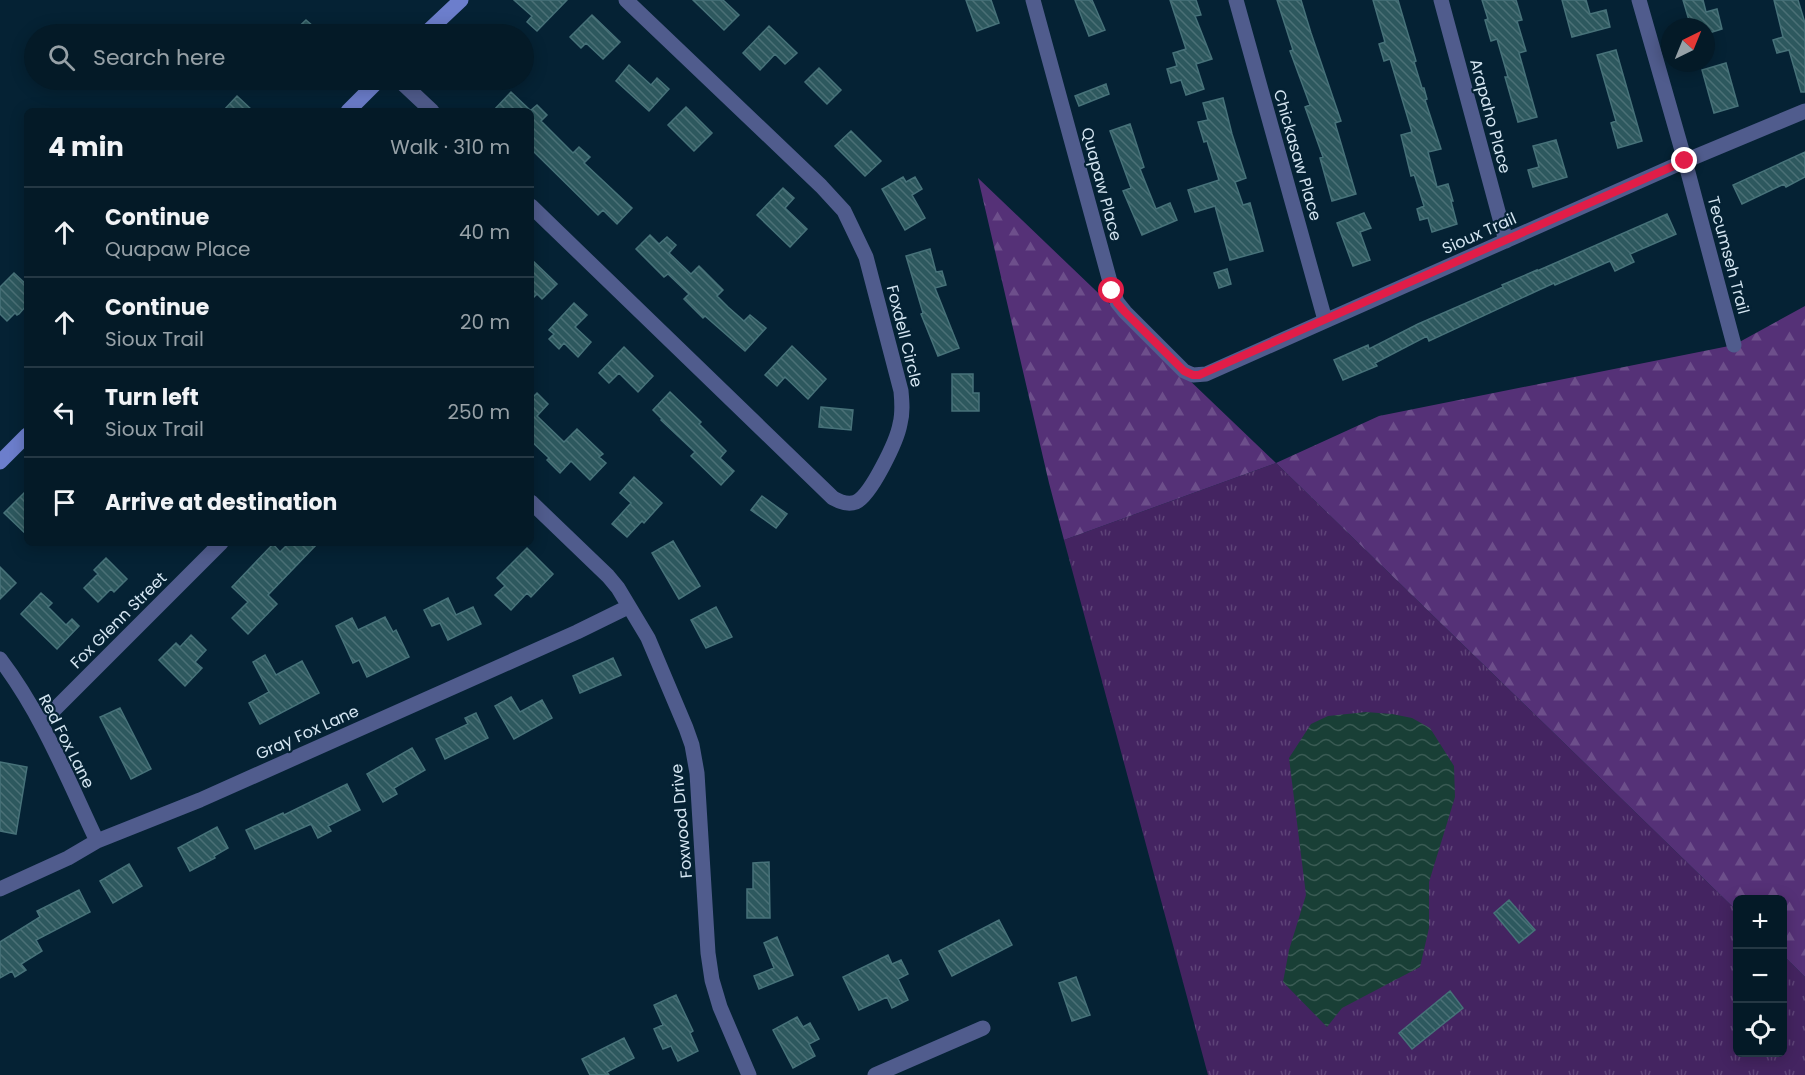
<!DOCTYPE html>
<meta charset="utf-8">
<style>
:root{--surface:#041a27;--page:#0d232f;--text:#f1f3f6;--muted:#97a1a7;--line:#253844}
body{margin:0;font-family:Poppins,sans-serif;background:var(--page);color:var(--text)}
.controls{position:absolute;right:18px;bottom:18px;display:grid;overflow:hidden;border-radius:9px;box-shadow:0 3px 15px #0003}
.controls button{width:54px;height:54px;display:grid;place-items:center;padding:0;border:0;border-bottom:2px solid var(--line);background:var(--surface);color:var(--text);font:30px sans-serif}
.compass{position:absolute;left:1661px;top:18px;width:54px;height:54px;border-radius:50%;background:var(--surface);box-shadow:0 3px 15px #0003;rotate:43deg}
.stop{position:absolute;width:18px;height:18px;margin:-14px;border:4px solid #e11d48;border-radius:50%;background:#fff}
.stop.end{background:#e11d48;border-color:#fff;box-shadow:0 2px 6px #0008}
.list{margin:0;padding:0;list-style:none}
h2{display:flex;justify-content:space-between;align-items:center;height:78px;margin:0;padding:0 24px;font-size:26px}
h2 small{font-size:20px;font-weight:400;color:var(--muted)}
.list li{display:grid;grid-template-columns:39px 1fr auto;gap:18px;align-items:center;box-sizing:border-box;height:90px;padding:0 24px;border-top:2px solid var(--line)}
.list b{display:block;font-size:22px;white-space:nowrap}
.list p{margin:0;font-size:20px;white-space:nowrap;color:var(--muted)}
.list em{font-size:20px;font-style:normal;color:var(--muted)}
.icon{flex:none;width:33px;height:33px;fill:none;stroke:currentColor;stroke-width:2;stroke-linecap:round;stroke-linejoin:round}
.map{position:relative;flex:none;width:1805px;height:1075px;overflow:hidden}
.search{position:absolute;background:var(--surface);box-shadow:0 3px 15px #0003;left:24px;top:24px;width:510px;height:66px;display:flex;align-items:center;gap:15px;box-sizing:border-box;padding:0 21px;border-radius:33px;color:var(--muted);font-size:22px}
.panel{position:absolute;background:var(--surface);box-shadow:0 3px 15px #0003;left:24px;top:108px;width:510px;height:438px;border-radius:9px}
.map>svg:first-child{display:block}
</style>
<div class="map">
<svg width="1805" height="1075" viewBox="0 0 1805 1075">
<defs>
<pattern id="grass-tufts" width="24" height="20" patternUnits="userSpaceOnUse" patternTransform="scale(1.5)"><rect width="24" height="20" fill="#442461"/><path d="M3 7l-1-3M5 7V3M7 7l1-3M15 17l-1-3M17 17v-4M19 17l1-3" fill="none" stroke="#5e4478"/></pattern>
<pattern id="forest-firs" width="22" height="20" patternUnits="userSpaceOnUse" patternTransform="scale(1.5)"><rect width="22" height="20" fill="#553177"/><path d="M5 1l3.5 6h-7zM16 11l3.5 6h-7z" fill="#6d4f8b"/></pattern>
<pattern id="water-waves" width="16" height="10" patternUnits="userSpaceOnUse" patternTransform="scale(1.5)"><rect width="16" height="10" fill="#193f36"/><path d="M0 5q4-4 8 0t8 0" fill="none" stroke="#3a5b54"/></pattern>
<pattern id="building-back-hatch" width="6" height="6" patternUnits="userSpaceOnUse" patternTransform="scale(1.5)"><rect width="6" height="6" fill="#2d585e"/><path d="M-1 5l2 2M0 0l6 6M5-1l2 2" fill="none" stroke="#4b7076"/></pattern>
</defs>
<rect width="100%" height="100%" fill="#052234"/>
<path fill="url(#grass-tufts)" d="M1276 463 1737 911 1738 1052H1782L1783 955 1805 977V1075H1208L1064 540Z"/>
<path fill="url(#forest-firs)" d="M978 178 1276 463 1379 416 1734 345 1805 306V977L1783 955 1782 900H1738L1737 911 1276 463 1064 540 1049 483Z"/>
<path fill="url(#water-waves)" d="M1366 712 1392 714 1412 718 1430 728 1454 766 1455 797 1429 882V928L1420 967 1342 1008 1327 1027 1283 982 1289 950 1306 895 1289 758 1311 724 1328 716Z"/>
<path fill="url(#building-back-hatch)" stroke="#477279" stroke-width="1.5" d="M514 0H567L537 31 527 22 532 16Z
M693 0H723L739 15 724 30Z
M966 0H991L999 23 977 31Z
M1075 0H1092L1105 30 1089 36Z
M1170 0H1196L1201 15 1195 16 1212 59 1196 64 1204 89 1186 95 1181 80 1171 83 1167 69 1177 66 1173 53 1186 49Z
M1277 0H1301L1311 33 1341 121 1335 123 1356 194 1332 201 1320 158 1323 157 1305 107 1310 105 1290 51 1293 50Z
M1373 0H1398L1416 61 1414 62 1422 88H1424L1427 99 1425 100 1441 149 1428 152 1437 187 1448 184 1453 201H1451L1457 224 1432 232 1428 218 1420 220 1417 209 1424 206 1415 177 1414 175 1411 176 1401 135 1412 132 1390 59 1384 61 1379 44 1385 42Z
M1482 0H1516L1522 20 1517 21 1526 51 1519 53 1537 117 1518 122 1505 77H1508L1497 39 1491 41 1485 20 1488 19Z
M1562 0H1586L1590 14 1606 10 1610 27 1572 37Z
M1683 0H1703L1706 12 1717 9 1722 29 1706 34V27H1691Z
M1774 0H1798L1805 23V92H1801L1789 50 1777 53 1773 40 1783 37Z
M592 15 620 42 603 59 586 43 581 48 570 37Z
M306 20 322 34H291Z
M769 26 797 53 785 64 775 54 760 70 743 53Z
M1616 50 1642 141 1618 148 1611 123 1616 121 1597 55Z
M1726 63 1738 106 1714 113 1702 70Z
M629 65 651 85 657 78 669 89 649 111 616 81Z
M819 68 841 90 827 104 805 82Z
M1106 84 1109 94 1079 106 1075 96Z
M511 92 531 111H493Z
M237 96 253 111H223Z
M1223 98 1232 134 1246 178 1235 182 1243 205 1250 203 1263 251 1230 260 1215 206 1195 212 1188 190 1219 180 1207 141 1204 142 1198 122 1208 120 1203 103Z
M537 105 547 115 541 121 573 153 579 147 590 157 584 163 632 208 617 224 603 210 598 215 531 149V110Z
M686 107 712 133 694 151 668 125Z
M1130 124 1144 167 1140 169 1156 209 1170 203 1177 220 1142 235 1123 191 1131 188 1110 131Z
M851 131 881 161 865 176 835 146Z
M1556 140 1567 177 1533 187 1528 170 1539 167 1533 146Z
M1805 152V177L1786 187 1784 184 1742 204 1733 185Z
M903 177 906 182 915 177 922 189 912 195 925 218 905 230 882 189Z
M783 188 794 198 785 208 807 229 790 247 757 215Z
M1364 213 1371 228 1360 232 1370 260 1353 266 1337 223Z
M1667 214 1676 234 1630 254 1634 262 1615 271 1610 261 1555 285 1554 283 1429 341 1427 336 1375 363 1377 366 1343 380 1334 360 1368 345 1369 349 1418 324 1503 287 1502 285 1537 270V271Z
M650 235 659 244 667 237 676 245 669 253 691 274 699 266 723 290 717 296 728 307 744 321 750 315 766 328 745 351 705 316 703 318 684 299 689 294 668 274 664 277 636 249Z
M930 249 936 272 942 271 946 285 935 288 959 348 938 356 921 314 923 313 906 256Z
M531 259 557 284 542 299 537 294 531 300Z
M1227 269 1231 284 1219 288 1214 273Z
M14 273 27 285V305L19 314 17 315 15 313 7 321 0 314V287Z
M574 303 587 315 575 327 591 342 578 357 564 343 559 349 549 339 554 334 549 330Z
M792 346 826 379 808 399 785 377 777 386 765 375Z
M624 347 653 376 638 392 619 373 609 383 599 373Z
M952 374H973V393H979V411H952Z
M670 392 701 422 699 424 726 451 720 458 734 471 721 485 691 456 695 452 661 420 662 419 653 410Z
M537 393 548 404 537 416 564 442 577 429 603 454 599 457 606 463 590 480 571 461 560 473 547 460 549 458 531 441V399Z
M821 407 853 410 851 430 819 427Z
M634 477 662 503 644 523 642 521 627 537 612 524 631 503 620 493Z
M27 490V535L4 513Z
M762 496 787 514 776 528 751 510Z
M673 541 700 586 679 599 652 553Z
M289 543H318L268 595 277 604 248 634 232 618 248 602 232 587 273 544 280 552Z
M527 548 553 574 531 597 527 593 511 610 495 595 505 586 497 578Z
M106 558 127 579 114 592 111 589 98 602 84 588 98 574 94 570Z
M0 567 16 583 0 599Z
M41 593 52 603 48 607 66 625 72 619 79 626 57 649 21 614Z
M448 598 456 615 473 607 481 624 448 640 440 623 432 626 424 610Z
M716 607 732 637 706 648 691 620Z
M385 617 393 632 396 630 409 657 367 677 359 660 353 663 336 626 352 618 358 630Z
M191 635 206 650 195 662 202 668 185 686 159 660 176 643 180 647Z
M265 655 276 675 302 661 319 693 260 724 249 703 269 692 253 662Z
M613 658 621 675 580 693 573 676Z
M511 697 520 712 542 700 552 718 514 739 495 706Z
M120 708 151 769 131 779 100 717Z
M476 713 488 738 445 759 436 739 468 724 465 718Z
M412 748 425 770 394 788 397 794 383 802 367 774Z
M0 762 27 767 16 834 0 831Z
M347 784 360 810 328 826 331 831 318 838 311 824 255 849 246 830 283 813 284 815Z
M217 827 228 848 214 856 215 858 190 871 178 848Z
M769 862 770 918H747V889H753V863Z
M129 864 142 886 113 903 100 881Z
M79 890 90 912 36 940 42 951 21 964 26 970 15 977 12 971 0 978V942L40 917 37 911Z
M1509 900 1535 930 1519 943 1494 913Z
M999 920 1012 945 952 976 939 951Z
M777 937 793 975 759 989 754 976 774 968 764 943Z
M888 955 892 964 901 960 908 974 898 979 908 1000 892 1008 887 997 859 1010 843 977Z
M1076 977 1090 1015 1072 1021 1059 983Z
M1450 991 1463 1008 1412 1049 1399 1033Z
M676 995 693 1031 690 1033 698 1051 678 1061 671 1046 663 1049 654 1029 663 1025 654 1005Z
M797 1017 803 1027 810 1023 819 1039 809 1044 815 1056 793 1068 773 1030Z
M624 1038 634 1058 607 1072 609 1075H590L582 1059Z"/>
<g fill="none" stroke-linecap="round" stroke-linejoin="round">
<path stroke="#505c8d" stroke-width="15" d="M1033 0 1109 278 1117 302 1125 312 1184 371 1193 375 1206 374 1685 161 1805 111
M1236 0 1325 320
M1441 0 1506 241
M1639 0 1685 161 1734 345
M399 80 432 111
M531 206 833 498C840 502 848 505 856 502 871 495 897 441 900 424 903 413 902 402 901 391L866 257 844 211 821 186 626 0
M531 502 608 576 618 588 648 638 686 728 692 745 697 773 708 953 712 980 720 1007 749 1075
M0 659C42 714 68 780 97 841
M41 723 221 543
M0 889 68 858 97 841 200 800 577 632 628 607
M875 1075 983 1028"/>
<path stroke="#6c7ecc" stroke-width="15" d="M425 34 461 0
M348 111 379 80
M0 462 27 435"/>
</g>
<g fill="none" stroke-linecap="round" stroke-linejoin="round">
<path stroke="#e11d48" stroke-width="8" d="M1112 291 1117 303 1125 312 1184 371 1193 375H1199L1685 161"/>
</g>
<g text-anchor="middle" stroke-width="4.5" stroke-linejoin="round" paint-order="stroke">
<g font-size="16" fill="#d5e6f2" stroke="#052234">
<text transform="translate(1491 116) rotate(75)" y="6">Arapaho Place</text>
<text transform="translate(1298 155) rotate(74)" y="6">Chickasaw Place</text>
<text transform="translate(1102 184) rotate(75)" y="6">Quapaw Place</text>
<text transform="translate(1479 233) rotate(-24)" y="6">Sioux Trail</text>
<text transform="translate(1729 255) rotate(75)" y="6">Tecumseh Trail</text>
<text transform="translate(905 336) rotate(76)" y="6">Foxdell Circle</text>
<text transform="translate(118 620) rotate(-45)" y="6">Fox Glenn Street</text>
<text transform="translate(307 732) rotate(-24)" y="6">Gray Fox Lane</text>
<text transform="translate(67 741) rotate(63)" y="6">Red Fox Lane</text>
<text transform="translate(681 821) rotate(-95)" y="6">Foxwood Drive</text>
</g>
</g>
</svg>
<div class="controls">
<button>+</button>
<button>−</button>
<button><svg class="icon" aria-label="locate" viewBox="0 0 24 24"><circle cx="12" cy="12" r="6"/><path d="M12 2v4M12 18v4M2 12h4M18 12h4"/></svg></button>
</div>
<svg class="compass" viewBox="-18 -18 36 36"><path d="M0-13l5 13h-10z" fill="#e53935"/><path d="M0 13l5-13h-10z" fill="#97a1a7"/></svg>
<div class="stop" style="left:1112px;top:291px"></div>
<div class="stop end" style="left:1685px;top:161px"></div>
<div class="search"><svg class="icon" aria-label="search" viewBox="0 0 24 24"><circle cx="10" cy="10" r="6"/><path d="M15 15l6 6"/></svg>Search here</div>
<section class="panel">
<h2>4 min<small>Walk · 310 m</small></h2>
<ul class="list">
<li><svg class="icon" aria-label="ahead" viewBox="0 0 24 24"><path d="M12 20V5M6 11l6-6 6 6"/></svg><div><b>Continue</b><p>Quapaw Place</p></div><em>40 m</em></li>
<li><svg class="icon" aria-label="ahead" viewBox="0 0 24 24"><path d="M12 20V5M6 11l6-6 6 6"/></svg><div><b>Continue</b><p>Sioux Trail</p></div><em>20 m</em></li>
<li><svg class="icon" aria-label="left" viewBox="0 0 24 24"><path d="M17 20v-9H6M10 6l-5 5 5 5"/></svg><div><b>Turn left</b><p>Sioux Trail</p></div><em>250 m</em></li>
<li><svg class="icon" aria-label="arrive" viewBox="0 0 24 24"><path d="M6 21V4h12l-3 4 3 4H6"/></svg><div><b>Arrive at destination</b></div></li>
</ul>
</section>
</div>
